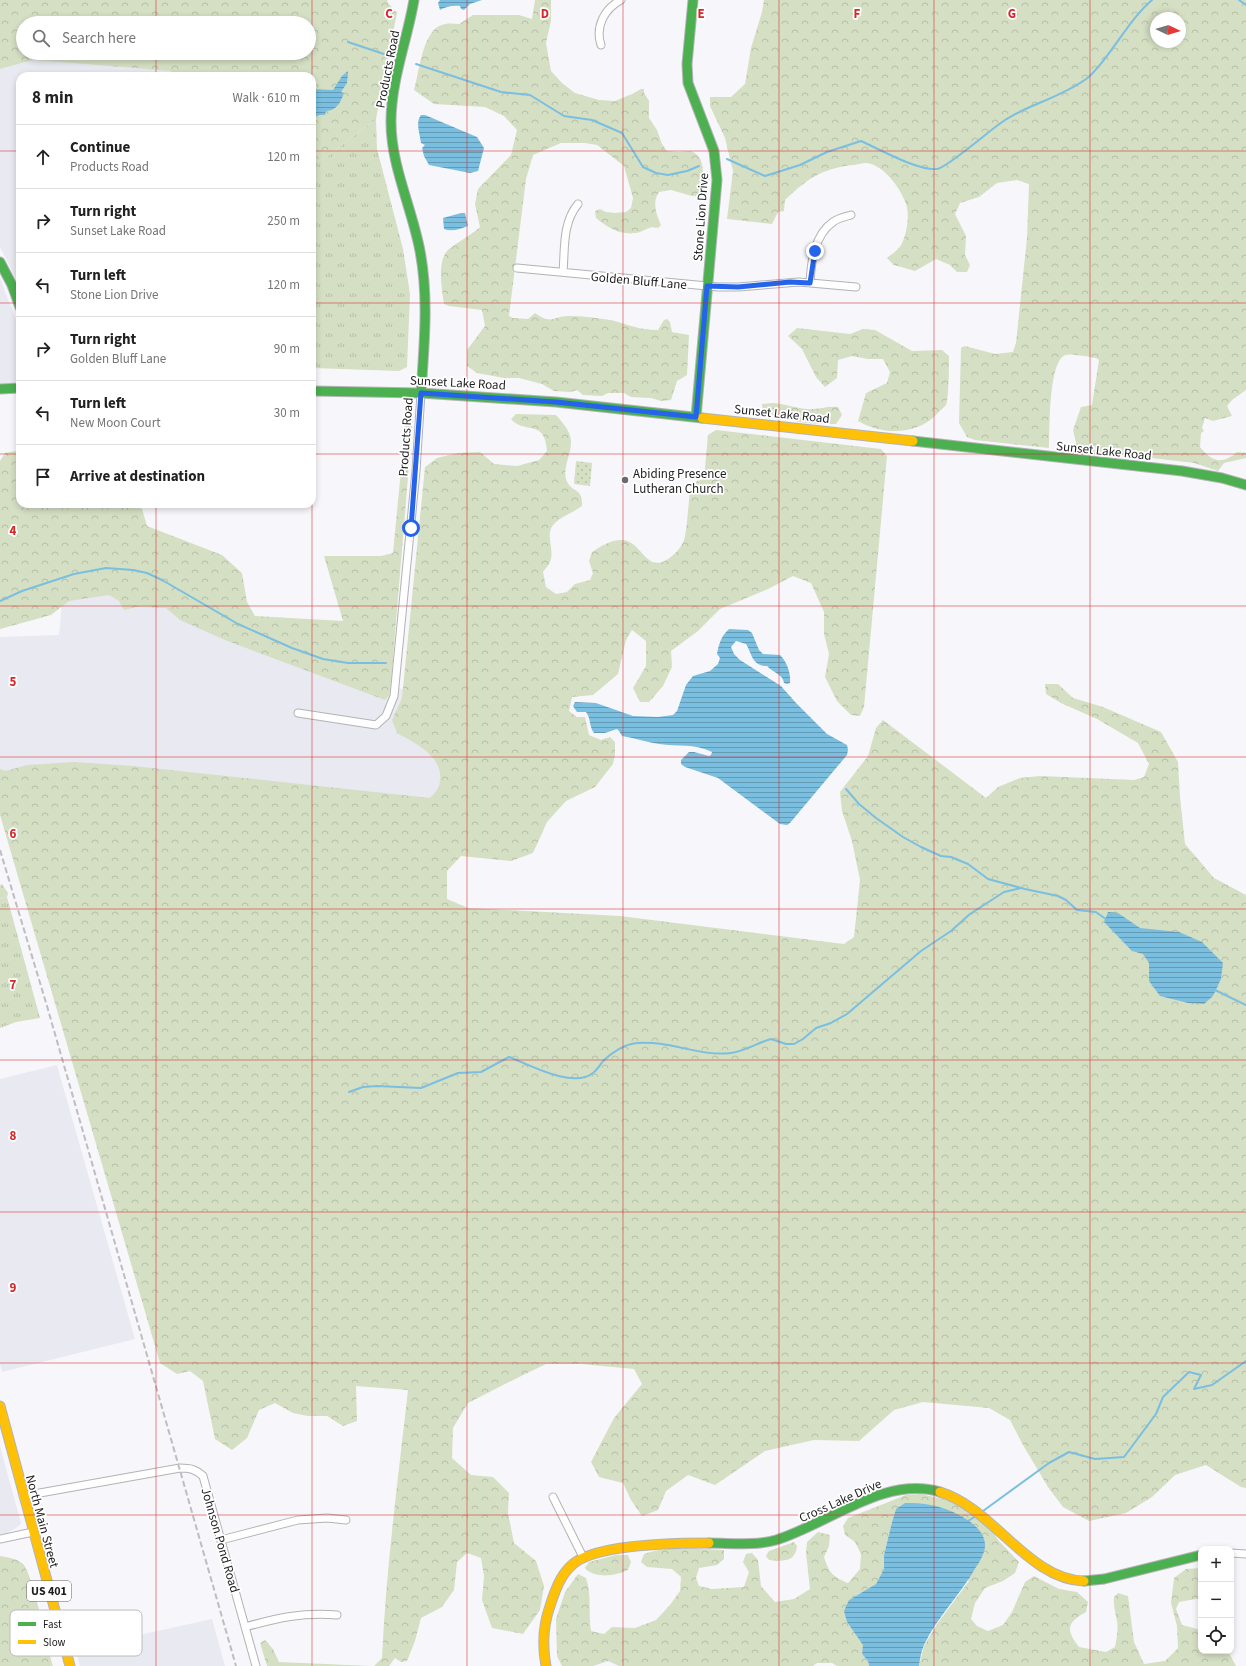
<!DOCTYPE html>
<meta charset="utf-8">
<style>
:root{--surface:#fff;--page:#f2f2f2;--text:#222;--muted:#767676;--line:#e0e0e0}
body{margin:0;font-family:"Source Sans 3",sans-serif;background:var(--page);color:var(--text)}
.controls{position:absolute;right:12px;bottom:12px;display:grid;overflow:hidden;border-radius:8px;box-shadow:0 2px 6px #0003}
.controls button{width:36px;height:36px;display:grid;place-items:center;padding:0;border:0;border-bottom:1px solid var(--line);background:var(--surface);color:var(--text);font:20px sans-serif}
.compass{position:absolute;left:1150px;top:12px;width:36px;height:36px;border-radius:50%;background:var(--surface);box-shadow:0 2px 6px #0003;rotate:94deg}
.stop{position:absolute;width:12px;height:12px;margin:-9px;border:3px solid #2563eb;border-radius:50%;background:#fff}
.stop.end{background:#2563eb;border-color:#fff;box-shadow:0 1px 4px #0008}
.list{margin:0;padding:0;list-style:none}
h2{display:flex;justify-content:space-between;align-items:center;height:52px;margin:0;padding:0 16px;font-size:17px}
h2 small{font-size:13px;font-weight:400;color:var(--muted)}
.list li{display:grid;grid-template-columns:26px 1fr auto;gap:12px;align-items:center;box-sizing:border-box;height:64px;padding:0 16px;border-top:1px solid var(--line)}
.list b{display:block;font-size:15px;white-space:nowrap}
.list p{margin:0;font-size:13px;white-space:nowrap;color:var(--muted)}
.list em{font-size:13px;font-style:normal;color:var(--muted)}
.icon{flex:none;width:22px;height:22px;fill:none;stroke:currentColor;stroke-width:2;stroke-linecap:round;stroke-linejoin:round}
.map{position:relative;flex:none;width:1246px;height:1666px;overflow:hidden}
.search{position:absolute;background:var(--surface);box-shadow:0 2px 6px #0003;left:16px;top:16px;width:300px;height:44px;display:flex;align-items:center;gap:10px;box-sizing:border-box;padding:0 14px;border-radius:22px;color:var(--muted);font-size:15px}
.panel{position:absolute;background:var(--surface);box-shadow:0 2px 6px #0003;left:16px;top:72px;width:300px;height:436px;border-radius:12px}
.map>svg:first-child{display:block}
</style>
<div class="map">
<svg width="1246" height="1666" viewBox="0 0 1246 1666">
<defs>
<pattern id="grass-tufts" width="24" height="20" patternUnits="userSpaceOnUse"><rect width="24" height="20" fill="#d5dfc3"/><path d="M3 7l-1-3M5 7V3M7 7l1-3M15 17l-1-3M17 17v-4M19 17l1-3" fill="none" stroke="#b6bfa7"/></pattern>
<pattern id="forest-crowns" width="20" height="18" patternUnits="userSpaceOnUse"><rect width="20" height="18" fill="#d5dfc3"/><path d="M2 6a3 3 0 1 1 6 0M12 15a3 3 0 1 1 6 0" fill="none" stroke="#b6bfa7"/></pattern>
<pattern id="garden-dots" width="8" height="8" patternUnits="userSpaceOnUse"><rect width="8" height="8" fill="#d5dfc3"/><path d="M2 2h.1M6 6h.1" fill="none" stroke="#b6bfa7" stroke-width="1.8" stroke-linecap="round"/></pattern>
<pattern id="water-rules" width="6" height="5" patternUnits="userSpaceOnUse"><rect width="6" height="5" fill="#7abfe0"/><path d="M0 2.5h6" fill="none" stroke="#639bb5"/></pattern>
</defs>
<rect width="100%" height="100%" fill="#f7f7fb"/>
<path fill="#e9e9f1" d="M33 60 172 71V76H20V287L0 247V69Z
M0 278 16 320 20 342V376L14 383 0 384Z
M147 584 385 685 408 690 468 813 0 774V637L59 635 63 591Z
M57 1065 135 1339 2 1372 0 1364V1079Z
M0 1446 21 1523 18 1527 7 1533 0 1534Z
M212 1619 225 1666H80L75 1649Z"/>
<path fill="url(#grass-tufts)" d="M376 119 377 149 403 249 410 294 407 367 399 371 312 368V164L325 158Z
M7 897 40 1018 16 1022 0 1028V899Z"/>
<path fill="url(#forest-crowns)" fill-rule="evenodd" d="M0 0H387L388 3 397 13 376 119 325 158 312 164V76H172L171 71 33 60 0 69ZM23 23H309V53H23Z
M535 0H551V21L546 43 551 71 562 83 575 93 599 100 615 101 632 94 641 89H644V93L649 101V118L657 130 662 144 667 151 678 152 691 151C693 152 697 154 699 157 705 165 703 186 700 196H692L671 190 659 192C652 202 656 214 661 225L658 228C650 226 648 229 640 232 623 237 608 228 596 218L595 211 600 209 606 212 615 213 626 212 631 208 633 198 624 166 597 145 585 143H561L533 155 526 179 509 316 513 318 528 319 535 313C553 326 554 315 570 316 583 316 596 318 610 320 628 324 638 330 658 330L664 320 667 319 670 322 672 332 689 335 687 375 677 381 671 400 661 401 651 398 631 397 624 393H608L602 396 583 395 577 390 571 392 554 391 542 384 519 378H504L477 373 467 366V350L485 326 482 310 449 306 444 304C442 289 436 260 449 249 459 241 470 236 480 227L475 204 478 189 511 155 517 130 504 116 485 107 434 104 414 90C419 72 421 46 433 31 439 23 451 23 459 24L473 15H519L532 19Z
M764 0H1246V390L1232 400 1227 406 1232 416 1213 421 1205 418 1202 428 1204 431 1201 433 1200 447C1212 462 1222 465 1237 452L1246 453V458L1224 463 1218 471 1194 463 1117 454H1074L1076 443 1073 430 1081 407 1092 405 1099 360 1096 358C1089 357 1071 353 1065 355 1048 363 1050 430 1049 448L975 440 967 437 959 423 961 348 965 346 995 354 1013 352 1016 343 1027 238 1029 184 1017 180 997 183 979 197 960 203 955 214 966 236 965 255 970 265 967 272H957L950 265 936 259 915 271 894 265 887 258C892 254 900 249 902 243 907 233 909 218 907 207 903 191 884 165 867 163 862 163 856 165 852 165 821 169 807 179 785 200L784 211 778 212 772 224 727 219 733 171 725 138 710 106V97H731L745 84 751 48 762 12ZM1156 18H1180V42H1156Z
M797 328 850 334 863 329 875 330 912 351 942 350 949 356C949 365 949 398 946 405 944 408 939 411 937 414 916 436 882 435 858 421L866 393 887 383 890 372 883 359H868L852 356 838 360 837 378 825 387 816 377 802 349 788 336Z
M773 403C785 404 795 408 807 409 817 410 827 406 838 407L842 415 836 424C821 424 805 424 791 420 781 418 772 414 763 412L762 404Z
M407 408 411 411 413 417 391 682 389 695 385 700 225 640 180 620 166 608 136 607 124 610 119 601 109 595 69 601 51 615 0 629V461L5 453 15 451 20 453V504H129L142 509 147 526 222 555 242 573 247 602 255 616 343 621 324 556H381L393 553Z
M516 414 556 415C561 421 566 426 569 433 576 448 562 464 566 479 571 494 583 486 582 506 573 513 561 516 553 525 545 535 555 550 550 562 549 565 545 569 543 572L546 587 556 594 567 592 575 584 590 580 593 573 589 561 592 552C601 546 612 539 624 540 643 543 647 577 672 556 678 551 684 544 685 536 688 520 688 503 691 486L697 481 704 479 708 435 716 430 881 449 887 456 864 707 860 716 851 715 837 701 825 677 829 654 824 634V612L811 583 793 576 768 589 720 609 698 631 671 651 672 667 663 686 649 702H640L633 688 646 666V641L632 630 626 640 618 674 593 695 572 697 569 711 577 717H585L589 735 601 740 610 737 615 742V755L613 764 595 787 566 801 547 822 533 853 511 861 461 856 447 871V899L468 908 620 916 844 944 854 937 860 880 852 841 842 811 840 792 868 756 876 728 883 720 986 798 998 787 1020 778 1040 776 1134 780 1144 777 1149 764 1138 743 1097 719 1061 703 1046 694 1045 684H1058L1073 698 1103 707 1161 732 1178 762 1180 797 1185 844 1214 878 1246 895V1488L1241 1487 1206 1465 1175 1475 1152 1497 1126 1513 1089 1521 1063 1507 1048 1487 1023 1445 1010 1420 989 1408 923 1402 894 1410 859 1441 814 1440 765 1451 715 1485 688 1475 666 1491 658 1510 642 1516 631 1500 623 1483 599 1477 591 1462 614 1418 642 1384 634 1369 581 1364H546L503 1385 468 1403 453 1428 452 1458 471 1475 493 1477 509 1493 508 1513 514 1543 536 1561 544 1586 540 1610 523 1634 492 1628 482 1600 484 1576 481 1558 467 1553 457 1562 454 1590 442 1607 421 1618 415 1641 407 1661 401 1662 395 1658 389 1666H374L382 1658C386 1569 398 1479 408 1390L356 1386 357 1421 343 1426 327 1416H308L293 1413 275 1403 259 1410 247 1438 232 1450 215 1439 203 1381 190 1371 177 1374 160 1363 0 815V769L6 771 27 765 75 762 133 766 430 798C433 795 438 790 439 786 447 758 417 744 397 733L392 720 402 698 425 467 437 458 458 453 480 452 494 464 517 466 539 460 547 451C545 418 525 435 511 419Z
M2 884 8 893 7 897 0 899V885Z
M920 1494 944 1499 964 1506 985 1521 999 1541 1019 1562 1015 1573 1003 1581 985 1588 975 1603 971 1619 977 1626 988 1631 1003 1625 1012 1612 1025 1582 1034 1576 1059 1589 1077 1592 1088 1602 1086 1612C1066 1623 1066 1630 1079 1647L1106 1652 1115 1647C1117 1637 1119 1626 1116 1617 1115 1609 1113 1605 1114 1597L1118 1593 1128 1596 1134 1642 1144 1664 1165 1661 1178 1648 1177 1626 1171 1603 1174 1578 1186 1569 1201 1568V1598L1179 1602 1176 1609 1182 1625 1201 1630V1651H1228L1236 1666H919L924 1646 937 1624 969 1581 896 1509 892 1522 884 1555V1569L876 1584 849 1600 847 1622 864 1645 862 1654 868 1661 869 1666H837L832 1663H817L813 1666H619L608 1661 593 1666H562L557 1656 556 1619 565 1592 578 1574 586 1578C592 1595 588 1613 591 1631L604 1634 612 1627 635 1628 656 1620 670 1605 680 1591 681 1577 672 1569 647 1567 641 1562 644 1554C669 1545 697 1549 724 1550V1559L717 1565 699 1568 696 1578 699 1586 712 1589 744 1587 749 1572 743 1562 746 1554 752 1553 758 1560 761 1586 775 1602 794 1599 810 1589 806 1553 807 1542 818 1532 830 1535 829 1546 824 1557C829 1573 833 1577 848 1583L860 1569 861 1554 855 1542 845 1535 843 1526 848 1518 906 1495Z
M794 1542 797 1546C795 1563 783 1561 769 1560L766 1556 769 1551Z
M616 1555H628L631 1562 628 1570C616 1576 595 1579 585 1568L589 1562Z
M0 1556C7 1557 18 1559 23 1564 33 1574 48 1649 53 1666H0Z
M265 1640 273 1649 279 1662 372 1666H267L260 1643Z"/>
<path fill="url(#garden-dots)" d="M576 461 592 463 590 486 574 484Z"/>
<path fill="url(#water-rules)" d="M440 0H482L470 4 464 10 461 9 460 6C453 5 445 7 440 10L438 3Z
M348 71 347 83 341 92 344 93C341 102 336 111 326 111L325 115H319L312 119V89L333 90 342 76Z
M421 115H425L477 137 484 148 478 171 470 173 429 165 424 156 422 148 425 145 421 143C420 134 415 123 421 115Z
M461 213H465L468 226C460 229 452 232 444 229L443 218Z
M729 629 748 630 752 633 759 650 763 654 780 655C787 662 791 673 790 683L787 684 784 683C783 674 773 673 767 666 752 666 752 654 746 644L736 641 731 647 734 654 740 660 781 686 796 703 827 734 847 745 848 750 847 755 790 823 787 825 780 824 718 778 685 767 681 764V760L689 752H694L709 756 711 755 712 752C695 743 677 747 659 744 646 742 634 738 622 736L619 731 617 729 605 733H594C589 727 591 718 586 712H577L573 706 575 702 596 703 633 716 658 717 673 715 677 711 686 685 693 676 710 671 718 664 720 658 717 654C719 644 721 636 729 629Z
M1108 912 1118 913 1140 928 1179 932 1202 942 1223 963 1221 979 1213 996 1204 1004 1188 1003 1160 996 1149 981V963L1143 954 1132 951 1104 922Z
M905 1503C926 1502 948 1507 966 1519 976 1525 986 1535 985 1547 984 1554 980 1562 976 1567 961 1594 937 1617 924 1645 921 1652 920 1659 919 1666H869L868 1661 862 1654 863 1645 847 1622 844 1611 849 1600 876 1584 884 1569V1555L892 1522 896 1509Z"/>
<g fill="none" stroke-linecap="round" stroke-linejoin="round">
<path stroke="#7abfe0" stroke-width="2" d="M1239 0 1246 5
M348 42 390 56
M416 64 501 92 530 95 564 116 592 120 622 133 643 167 656 173 668 175 687 171 699 166
M727 159 765 176 800 165 827 152 861 141C879 149 918 171 937 169 945 169 988 132 998 125 1024 105 1059 99 1086 79 1091 76 1095 70 1099 66 1117 45 1131 18 1152 0
M0 601 22 591 74 574 106 568 133 570 147 573 162 580 238 624 292 648 323 659 348 663H386
M846 789 859 804 876 818 903 837 921 847 941 856 951 857 968 864 988 879 1025 889 1058 896 1066 900 1077 910 1096 912 1107 920
M1215 990 1246 1005
M349 1092 363 1087 377 1086 421 1088 458 1073 481 1072 509 1057C530 1065 573 1089 593 1073 597 1070 600 1065 603 1061 612 1052 625 1044 637 1043 669 1040 699 1057 731 1053 745 1051 757 1043 771 1039L786 1044H794L803 1039 816 1028 831 1023 847 1014 921 951 951 931 970 914 1004 892 1021 888
M983 1511 1049 1463 1069 1452 1095 1459 1124 1457 1156 1414 1163 1397 1189 1372 1201 1375 1194 1389 1212 1385 1246 1361
M968 1521 976 1516"/>
<defs>
<path id="street" d="M601 45C595 27 604 9 621 0
M517 268 718 287H738L799 282 856 287
M563 272C565 250 562 223 578 204
M810 283C811 263 814 235 833 222 838 218 844 217 851 215
M298 713 376 725 386 716 394 696 416 471 421 393
M23 1496 180 1468C190 1468 195 1469 203 1476L256 1666
M553 1497 583 1557
M0 1539 33 1532
M221 1540 298 1520 327 1518 346 1520
M1231 1553 1246 1554
M245 1627C277 1618 303 1612 337 1615"/>
<path id="fast" d="M414 0C407 41 391 80 391 122 391 166 412 208 420 251 429 298 424 346 421 393
M693 0 687 64 688 83 714 151 717 180 696 417
M0 262 12 285 20 307
M0 389 20 388
M312 391 421 393 556 402 702 418
M913 441 1182 471 1222 478 1246 485
M709 1543C732 1543 754 1546 776 1540 828 1524 885 1475 940 1492
M1084 1581 1104 1579 1201 1555"/>
<path id="slow" d="M702 418 913 441
M0 1406 70 1666
M940 1492C993 1508 1029 1580 1084 1581
M546 1666C542 1645 543 1626 550 1606 555 1591 560 1575 573 1564 597 1544 678 1543 709 1543"/>
</defs>
<use href="#street" stroke="#b3b3b6" stroke-width="9"/>
<use href="#fast" stroke="#b3b3b6" stroke-width="11"/>
<use href="#slow" stroke="#b3b3b6" stroke-width="11"/>
<use href="#street" stroke="#fefefe" stroke-width="7"/>
<use href="#fast" stroke="#4caf50" stroke-width="9"/>
<use href="#slow" stroke="#ffc107" stroke-width="9"/>
<path stroke="#bebec0" stroke-width="2" stroke-dasharray="6 3" stroke-linecap="butt" d="M0 850 47 1006 236 1666"/>
</g>
<g fill="none" stroke-linecap="round" stroke-linejoin="round">
<path stroke="#2563eb" stroke-width="5" d="M411 528 421 393 556 402 696 417 707 286 738 287 790 282 810 283 815 251"/>
</g>
<path fill="none" stroke="#d62828" stroke-width="1" stroke-opacity="0.55" d="M156 0V23M312 0V76M467 0V1666M623 0V1666M779 0V1666M934 0V1666M1090 0V1666M156 53V76M0 151H20M312 151H1246M0 303H20M312 303H1246M0 454H20M312 454H1246M156 504V1666M312 504V1666M0 606H1246M0 757H1246M0 909H1246M0 1060H1246M0 1212H1246M0 1363H1246M0 1515H1246"/>
<circle fill="#6a6a6d" stroke="#fff" stroke-width="1.5" cx="625" cy="480" r="4"/>
<g text-anchor="middle" stroke-width="3.5" stroke-linejoin="round" paint-order="stroke">
<rect fill="#fff" stroke="#626263" stroke-width="1" x="27" y="1581" width="44" height="20" rx="3"/>
<g font-size="12" font-weight="bold" fill="#1e1e20">
<text x="49" y="1595">US 401</text>
</g>
<g font-size="13" fill="#1e1e20" stroke="#fff">
<text transform="translate(387 69) rotate(-79)" y="5">Products Road</text>
<text transform="translate(700 217) rotate(-86)" y="5">Stone Lion Drive</text>
<text transform="translate(639 280) rotate(5)" y="5">Golden Bluff Lane</text>
<text transform="translate(458 382) rotate(3)" y="5">Sunset Lake Road</text>
<text transform="translate(782 413) rotate(6)" y="5">Sunset Lake Road</text>
<text transform="translate(405 437) rotate(-86)" y="5">Products Road</text>
<text transform="translate(1104 450) rotate(6)" y="5">Sunset Lake Road</text>
<text transform="translate(840 1500) rotate(-24)" y="5">Cross Lake Drive</text>
<text transform="translate(43 1521) rotate(75)" y="5">North Main Street</text>
<text transform="translate(221 1540) rotate(74)" y="5">Johnson Pond Road</text>
</g>
<g font-size="13" fill="#1e1e20" stroke="#fff" text-anchor="start">
<text x="633" y="478">Abiding Presence<tspan x="633" dy="15">Lutheran Church</tspan></text>
</g>
</g>
<rect x="10" y="1610" width="132" height="46" rx="6" fill="#fff" stroke="#bcbcbc" stroke-width="1"/>
<rect x="18" y="1622" width="18" height="4" fill="#4caf50"/>
<rect x="18" y="1640" width="18" height="4" fill="#ffc107"/>
<g font-size="11" fill="#1e1e20">
<text x="43" y="1628">Fast</text>
<text x="43" y="1646">Slow</text>
</g>
<g font-size="13" text-anchor="middle" font-weight="bold" fill="#d62828" stroke="#fff" stroke-width="3.5" stroke-linejoin="round" paint-order="stroke">
<text x="389" y="18">C</text>
<text x="545" y="18">D</text>
<text x="701" y="18">E</text>
<text x="857" y="18">F</text>
<text x="1012" y="18">G</text>
<text x="13" y="535">4</text>
<text x="13" y="686">5</text>
<text x="13" y="838">6</text>
<text x="13" y="989">7</text>
<text x="13" y="1140">8</text>
<text x="13" y="1292">9</text>
</g>
</svg>
<div class="controls">
<button>+</button>
<button>−</button>
<button><svg class="icon" aria-label="locate" viewBox="0 0 24 24"><circle cx="12" cy="12" r="6"/><path d="M12 2v4M12 18v4M2 12h4M18 12h4"/></svg></button>
</div>
<svg class="compass" viewBox="-18 -18 36 36"><path d="M0-13l5 13h-10z" fill="#e53935"/><path d="M0 13l5-13h-10z" fill="#767676"/></svg>
<div class="stop" style="left:411px;top:528px"></div>
<div class="stop end" style="left:815px;top:251px"></div>
<div class="search"><svg class="icon" aria-label="search" viewBox="0 0 24 24"><circle cx="10" cy="10" r="6"/><path d="M15 15l6 6"/></svg>Search here</div>
<section class="panel">
<h2>8 min<small>Walk · 610 m</small></h2>
<ul class="list">
<li><svg class="icon" aria-label="ahead" viewBox="0 0 24 24"><path d="M12 20V5M6 11l6-6 6 6"/></svg><div><b>Continue</b><p>Products Road</p></div><em>120 m</em></li>
<li><svg class="icon" aria-label="right" viewBox="0 0 24 24"><path d="M7 20v-9h11M14 6l5 5-5 5"/></svg><div><b>Turn right</b><p>Sunset Lake Road</p></div><em>250 m</em></li>
<li><svg class="icon" aria-label="left" viewBox="0 0 24 24"><path d="M17 20v-9H6M10 6l-5 5 5 5"/></svg><div><b>Turn left</b><p>Stone Lion Drive</p></div><em>120 m</em></li>
<li><svg class="icon" aria-label="right" viewBox="0 0 24 24"><path d="M7 20v-9h11M14 6l5 5-5 5"/></svg><div><b>Turn right</b><p>Golden Bluff Lane</p></div><em>90 m</em></li>
<li><svg class="icon" aria-label="left" viewBox="0 0 24 24"><path d="M17 20v-9H6M10 6l-5 5 5 5"/></svg><div><b>Turn left</b><p>New Moon Court</p></div><em>30 m</em></li>
<li><svg class="icon" aria-label="arrive" viewBox="0 0 24 24"><path d="M6 21V4h12l-3 4 3 4H6"/></svg><div><b>Arrive at destination</b></div></li>
</ul>
</section>
</div>
